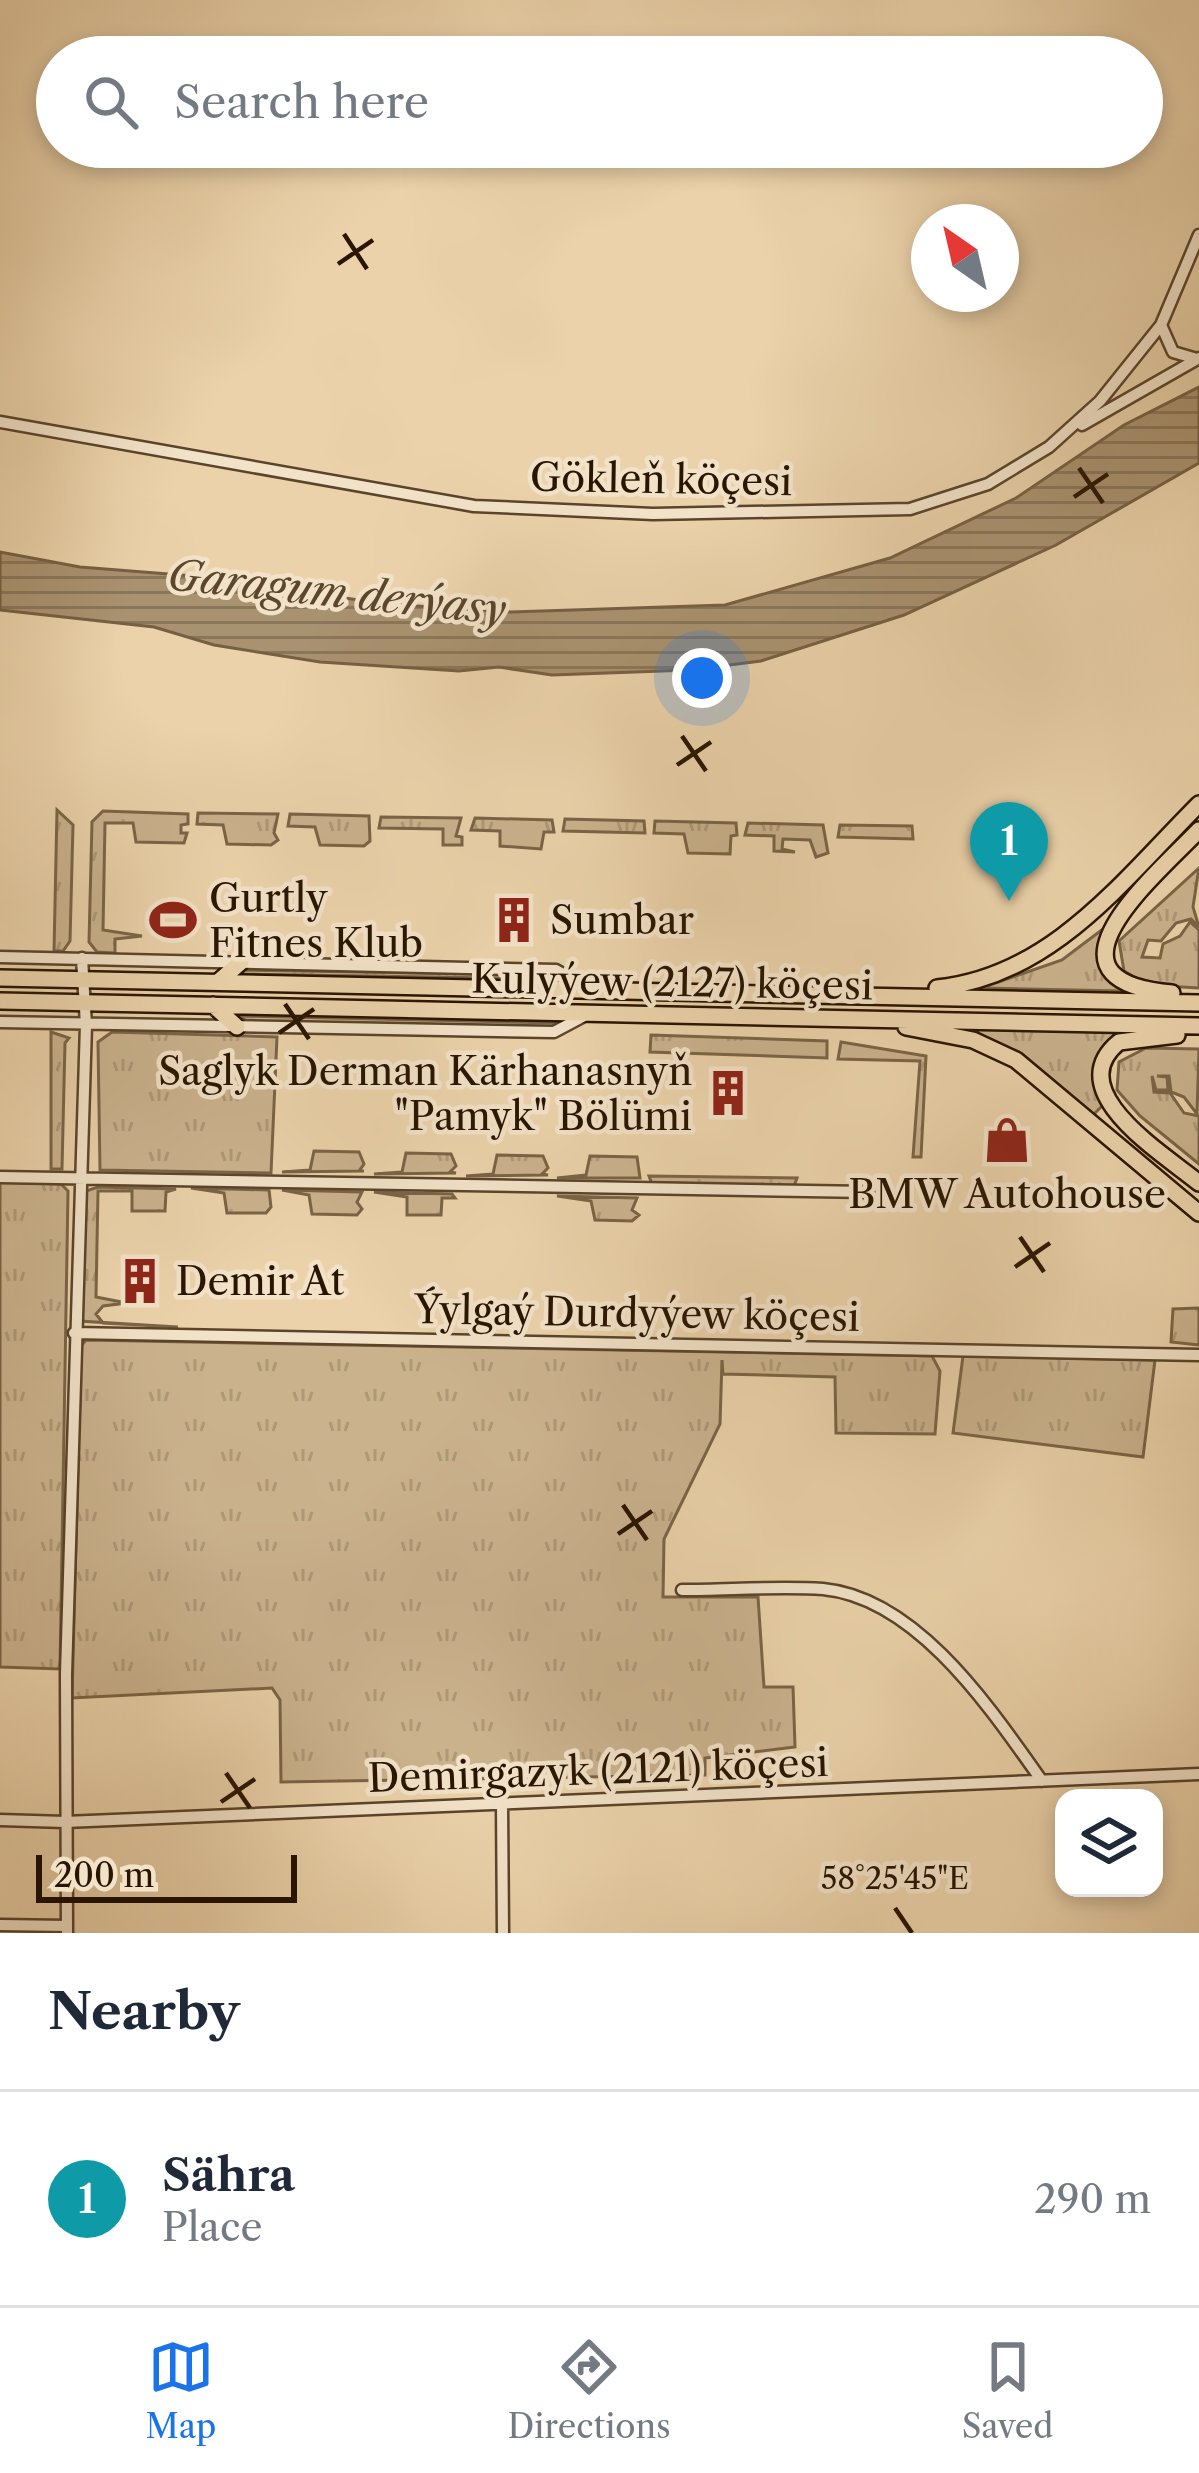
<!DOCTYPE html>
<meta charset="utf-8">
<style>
:root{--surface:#fff;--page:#f6f6f7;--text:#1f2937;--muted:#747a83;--line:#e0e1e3;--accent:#1a73e8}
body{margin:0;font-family:"Libre Caslon Text",serif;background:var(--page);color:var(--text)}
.controls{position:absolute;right:36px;bottom:36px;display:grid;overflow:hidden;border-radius:24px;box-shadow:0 6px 18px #0003}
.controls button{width:108px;height:108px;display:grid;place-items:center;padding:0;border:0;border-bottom:3px solid var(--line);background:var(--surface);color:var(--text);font:60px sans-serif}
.compass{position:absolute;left:911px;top:204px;width:108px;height:108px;border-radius:50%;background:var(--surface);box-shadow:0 6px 18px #0003;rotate:326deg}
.scale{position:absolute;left:36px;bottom:30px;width:261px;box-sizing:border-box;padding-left:12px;border:6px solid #291500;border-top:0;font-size:33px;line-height:42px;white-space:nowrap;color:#291500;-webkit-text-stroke:9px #f2e2c8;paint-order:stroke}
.you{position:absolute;left:702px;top:678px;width:42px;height:42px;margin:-30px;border:9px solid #fff;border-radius:50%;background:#1a73e8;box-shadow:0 0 0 18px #1a73e833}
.badge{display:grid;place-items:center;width:78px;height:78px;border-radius:50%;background:var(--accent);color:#fff;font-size:39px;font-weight:700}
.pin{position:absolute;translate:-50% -99px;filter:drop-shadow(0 3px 6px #0008)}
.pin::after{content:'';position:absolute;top:63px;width:42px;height:36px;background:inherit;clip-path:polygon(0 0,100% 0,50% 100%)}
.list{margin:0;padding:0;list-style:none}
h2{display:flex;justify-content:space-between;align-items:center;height:156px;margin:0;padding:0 48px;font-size:51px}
h2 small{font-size:39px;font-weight:400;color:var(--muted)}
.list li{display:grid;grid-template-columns:78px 1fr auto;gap:36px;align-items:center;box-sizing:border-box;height:216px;padding:0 48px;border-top:3px solid var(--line)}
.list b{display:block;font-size:45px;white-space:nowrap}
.list p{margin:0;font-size:39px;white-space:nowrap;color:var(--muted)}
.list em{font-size:39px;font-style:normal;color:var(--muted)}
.icon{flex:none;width:66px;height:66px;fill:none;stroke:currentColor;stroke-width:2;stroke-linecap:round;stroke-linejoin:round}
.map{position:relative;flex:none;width:1199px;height:1933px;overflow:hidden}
.search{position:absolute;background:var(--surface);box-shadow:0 6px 18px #0003;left:36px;right:36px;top:36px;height:132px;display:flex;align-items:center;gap:30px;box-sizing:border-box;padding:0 42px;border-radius:66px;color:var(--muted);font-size:45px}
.sheet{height:372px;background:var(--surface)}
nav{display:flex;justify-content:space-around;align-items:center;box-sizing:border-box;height:168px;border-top:3px solid var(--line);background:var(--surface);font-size:33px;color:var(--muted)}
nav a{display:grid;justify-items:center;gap:6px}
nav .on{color:var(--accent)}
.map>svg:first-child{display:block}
</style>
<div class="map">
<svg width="1199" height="1933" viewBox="0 0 1199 1933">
<defs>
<pattern id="grass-tufts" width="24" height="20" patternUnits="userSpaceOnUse" patternTransform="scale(3)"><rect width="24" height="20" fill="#cab28d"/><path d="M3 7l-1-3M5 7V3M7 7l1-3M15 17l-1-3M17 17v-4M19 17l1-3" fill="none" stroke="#ae9878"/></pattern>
<pattern id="water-rules" width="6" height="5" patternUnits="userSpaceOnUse" patternTransform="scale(3)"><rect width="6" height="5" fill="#a99270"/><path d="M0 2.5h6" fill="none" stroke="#8a765a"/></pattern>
</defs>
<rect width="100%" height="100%" fill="#ebd2aa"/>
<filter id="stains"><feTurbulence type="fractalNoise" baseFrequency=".00167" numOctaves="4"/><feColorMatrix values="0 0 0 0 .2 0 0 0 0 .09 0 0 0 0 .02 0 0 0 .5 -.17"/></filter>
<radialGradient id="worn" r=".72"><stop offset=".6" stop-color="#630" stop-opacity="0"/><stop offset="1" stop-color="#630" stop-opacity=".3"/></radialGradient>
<path fill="url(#grass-tufts)" stroke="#7a6446" stroke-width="3" d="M57 810 73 825 70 941 63 951H54Z
M103 811 188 814V824L181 825V833H187L184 843 136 842 133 823H105L103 930 142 936 115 939V953L97 952 89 942 92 822Z
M198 813 278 814 274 833 278 840 271 845 227 844 223 825 197 824Z
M290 814 369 816 370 841 364 846 320 845 315 827 288 826Z
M381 817 461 818 456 836 462 837V845H443V829L379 828Z
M475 818 552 820 554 832H544L541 849 500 846V831L471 830Z
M565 819 644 821 645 833 563 831Z
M655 821 736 823 737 835 731 836 730 854 688 853 684 834 654 833Z
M748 823 823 825 828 853 816 857 810 840 783 839 782 849 795 852 774 851V836L745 835Z
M840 825 912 826 913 839 838 837Z
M1199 868 1193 907 1199 927 1191 919 1176 923 1161 941 1148 940 1142 957 1160 958 1163 944 1180 936 1190 922 1199 930V988L1148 985 1124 971 1119 941Z
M1103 929 1100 960 1123 991 981 988 1062 960Z
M246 970 538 975 551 979 237 974Z
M238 1016 557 1023 551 1027 247 1021Z
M972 1029 1120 1032 1095 1068 1103 1105 1093 1115 1032 1064 969 1032Z
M51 1032 69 1038 65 1043 62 1169H51Z
M112 1032 277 1037 271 1173 100 1170 98 1042Z
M651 1035 827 1041V1058L650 1052Z
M841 1042 926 1056 921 1157H913L920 1061 838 1059Z
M1146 1048 1199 1049 1197 1114 1184 1097 1171 1092 1169 1076H1157L1167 1077 1168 1090H1156L1152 1076 1154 1092 1170 1093 1184 1113 1199 1116V1164L1140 1116 1117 1090 1119 1062Z
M314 1151 359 1152 364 1164 359 1171H364L282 1172 310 1170Z
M406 1153 451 1154 456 1166 450 1172 456 1173 374 1174 402 1172Z
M497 1155 543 1156 548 1168 542 1174 548 1175 466 1176 493 1174Z
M590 1156 637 1157 640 1178H557L586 1175Z
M649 1176 797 1178 794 1186 652 1184Z
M0 1182 61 1184 68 1191 60 1669 0 1667Z
M98 1187 176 1189 166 1192 165 1211H132V1191H98L96 1297 127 1303 103 1306 96 1314 103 1323 178 1327 79 1321 86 1191Z
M191 1188 269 1190 271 1207 266 1213H227L224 1193Z
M282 1190 362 1192 357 1202 362 1209 357 1215 312 1214 309 1195Z
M374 1192 452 1194 455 1198H442L441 1215H407V1197Z
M557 1196 637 1198 632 1210 639 1215 632 1221 595 1220 591 1201Z
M1199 1308V1345L1171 1342 1173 1309Z
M86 1340 932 1356 940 1371 935 1434 836 1433 835 1377 723 1374 722 1360 720 1424 664 1539 663 1597H758L764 1687H793L795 1747 705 1758V1775L281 1782 280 1700 272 1688 72 1698 81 1346Z
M963 1356 1155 1360 1143 1457 953 1433Z"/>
<path fill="url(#water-rules)" stroke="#766043" stroke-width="3" d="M1199 387V463L1056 545 904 615 761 661 690 670 552 675 499 667 459 671 320 662 214 645 154 627 0 610V552L80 567 194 576 386 604 511 612 725 605 890 558 1016 498 1124 425Z"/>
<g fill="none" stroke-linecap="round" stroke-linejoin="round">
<defs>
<path id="minor" d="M1161 325 1173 352 1197 359
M0 422 474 506 653 514 910 509 988 484 1049 447 1100 401 1161 325 1199 235
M1082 425 1199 358
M0 957 556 970 590 989
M0 1022 554 1032 586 1015
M0 1177 868 1192
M74 1333 1199 1355
M682 1590C728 1590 777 1586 823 1589 918 1598 992 1711 1042 1781
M502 1804 503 1933
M0 1820 65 1822 1199 1774
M0 1925 67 1926
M67 1933 66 1674 86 1025 82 958"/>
<path id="highway" d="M0 978 1199 1003
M218 982 241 962
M937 988C1052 976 1122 881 1199 804
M1172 993C1028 981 1155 876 1199 830
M0 1001 1199 1026
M213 1005 237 1027
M906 1027 973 1040 1016 1060 1199 1213
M1177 1035 1119 1042C1059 1091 1164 1154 1199 1183"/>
</defs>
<use href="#minor" stroke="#5a442a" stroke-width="15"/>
<use href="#highway" stroke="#291500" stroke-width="20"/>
<use href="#minor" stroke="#f2e2c8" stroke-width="10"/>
<use href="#highway" stroke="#ebd2aa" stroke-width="15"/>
</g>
<path fill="none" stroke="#291500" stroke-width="4.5" d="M344 234 367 269M338 264 373 240M1079 468 1103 503M1074 497 1108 474M682 736 706 771M677 765 711 742M285 1004 309 1039M279 1033 314 1009M1020 1237 1044 1272M1015 1267 1050 1243M623 1505 647 1540M618 1534 652 1511M226 1773 250 1808M221 1802 255 1779M895 1908 912 1933"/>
<defs>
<symbol id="stadium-bare" viewBox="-9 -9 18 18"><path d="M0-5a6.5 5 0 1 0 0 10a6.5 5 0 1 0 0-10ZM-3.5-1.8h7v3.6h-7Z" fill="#8f2418" stroke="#f2e2c8" stroke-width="2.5" paint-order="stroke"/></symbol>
<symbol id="building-bare" viewBox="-9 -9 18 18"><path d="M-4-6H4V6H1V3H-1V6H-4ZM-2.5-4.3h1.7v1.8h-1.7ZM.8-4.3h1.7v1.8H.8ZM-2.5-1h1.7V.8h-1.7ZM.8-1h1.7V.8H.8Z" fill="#8f2418" stroke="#f2e2c8" stroke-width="2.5" paint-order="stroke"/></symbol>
<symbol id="shop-bare" viewBox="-9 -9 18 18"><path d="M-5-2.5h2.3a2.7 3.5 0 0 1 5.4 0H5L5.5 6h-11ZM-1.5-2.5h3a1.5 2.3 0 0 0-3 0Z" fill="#8f2418" stroke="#f2e2c8" stroke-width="2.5" paint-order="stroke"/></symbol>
</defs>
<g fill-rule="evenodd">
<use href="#stadium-bare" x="140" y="887" width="66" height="66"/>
<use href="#building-bare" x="481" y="887" width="66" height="66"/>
<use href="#building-bare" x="695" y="1060" width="66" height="66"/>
<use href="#shop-bare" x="974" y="1107" width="66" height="66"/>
<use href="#building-bare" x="107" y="1248" width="66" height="66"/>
</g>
<g text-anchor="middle" stroke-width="9" stroke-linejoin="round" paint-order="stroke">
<g font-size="39" fill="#291500" stroke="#f2e2c8">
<text transform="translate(661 479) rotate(1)" y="14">Gökleň köçesi</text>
<text transform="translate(672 982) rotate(1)" y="14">Kulyýew (2127) köçesi</text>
<text transform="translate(637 1313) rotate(1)" y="14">Ýylgaý Durdyýew köçesi</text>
<text transform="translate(598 1770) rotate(-2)" y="14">Demirgazyk (2121) köçesi</text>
</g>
<g font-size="39" fill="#291500" stroke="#f2e2c8" text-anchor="start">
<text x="209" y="912">Gurtly<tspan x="209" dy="45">Fitnes Klub</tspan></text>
<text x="550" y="934">Sumbar</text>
<text x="692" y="1085" text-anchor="end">Saglyk Derman Kärhanasnyň<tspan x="692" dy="45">"Pamyk" Bölümi</tspan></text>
<text x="1007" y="1208" text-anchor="middle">BMW Autohouse</text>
<text x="176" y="1295">Demir At</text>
</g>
<g font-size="42" font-style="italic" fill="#5c472d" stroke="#f2e2c8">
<text transform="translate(337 592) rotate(6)" y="15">Garagum derýasy</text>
</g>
</g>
<g font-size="30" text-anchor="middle" fill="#291500" stroke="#f2e2c8" stroke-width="9" stroke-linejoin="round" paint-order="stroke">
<text x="895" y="1889">58°25'45"E</text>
</g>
<rect width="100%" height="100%" filter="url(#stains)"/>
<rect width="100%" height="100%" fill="url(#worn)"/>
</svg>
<div class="controls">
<button><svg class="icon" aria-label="layers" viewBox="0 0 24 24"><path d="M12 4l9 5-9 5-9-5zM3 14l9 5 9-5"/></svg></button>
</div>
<svg class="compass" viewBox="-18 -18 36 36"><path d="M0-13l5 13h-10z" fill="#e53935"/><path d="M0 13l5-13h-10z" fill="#747a83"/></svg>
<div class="scale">200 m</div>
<div class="you"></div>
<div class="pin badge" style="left:1009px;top:901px;background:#0f9aa8">1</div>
<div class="search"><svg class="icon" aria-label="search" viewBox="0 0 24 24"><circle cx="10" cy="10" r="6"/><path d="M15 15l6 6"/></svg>Search here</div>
</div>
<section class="sheet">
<h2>Nearby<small></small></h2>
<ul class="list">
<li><span class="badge" style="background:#0f9aa8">1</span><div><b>Sähra</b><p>Place</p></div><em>290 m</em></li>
</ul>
</section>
<nav>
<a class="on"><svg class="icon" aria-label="map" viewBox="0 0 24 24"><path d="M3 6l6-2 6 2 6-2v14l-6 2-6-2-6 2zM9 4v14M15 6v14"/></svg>Map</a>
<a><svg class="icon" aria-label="directions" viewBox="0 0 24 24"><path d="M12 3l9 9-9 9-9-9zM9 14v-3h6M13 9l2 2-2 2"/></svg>Directions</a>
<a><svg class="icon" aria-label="saved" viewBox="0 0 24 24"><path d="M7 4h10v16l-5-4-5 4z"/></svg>Saved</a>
</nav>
